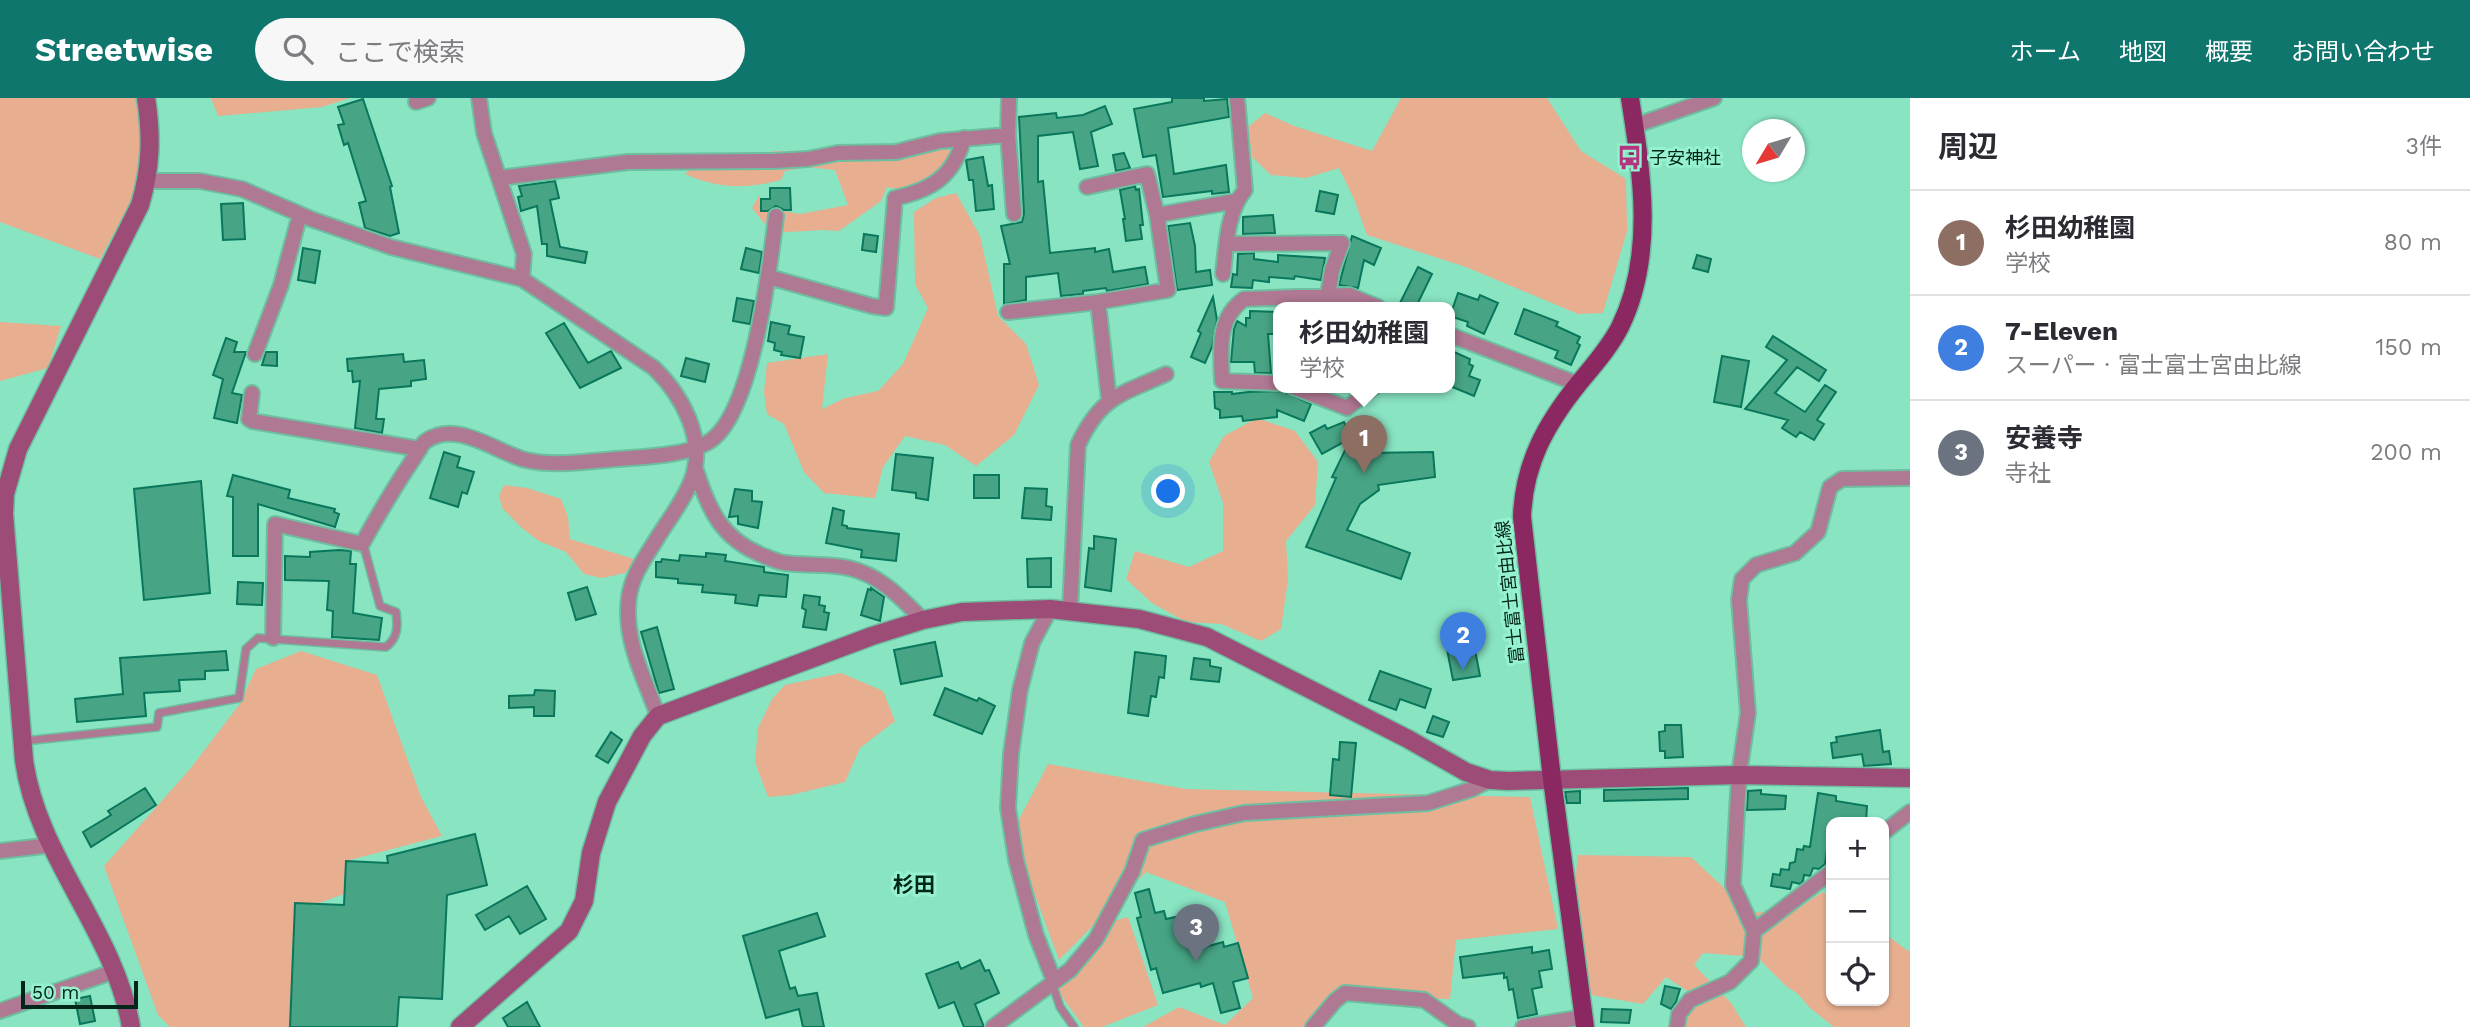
<!DOCTYPE html>
<html lang="ja">
<meta charset="utf-8">
<style>
:root{--surface:#fff;--page:#f7f7f7;--text:#2b2b33;--muted:#7c7c81;--line:#e1e1e2;--accent:#0f766e}
body{margin:0;font-family:"Work Sans","Noto Sans JP",sans-serif;background:var(--page);color:var(--text)}
.controls{position:absolute;right:21px;bottom:21px;display:grid;overflow:hidden;border-radius:14px;box-shadow:0 2px 5px #0004}
.controls button{width:63px;height:63px;display:grid;place-items:center;padding:0;border:0;border-bottom:2px solid var(--line);background:var(--surface);color:var(--text);font:35px sans-serif}
.compass{position:absolute;left:1742px;top:21px;width:63px;height:63px;border-radius:50%;background:var(--surface);box-shadow:0 2px 5px #0004;rotate:232deg}
.scale{position:absolute;left:21px;bottom:18px;width:117px;box-sizing:border-box;padding-left:7px;border:4px solid #002519;border-top:0;font-size:19px;line-height:24px;white-space:nowrap;color:#002519;-webkit-text-stroke:5px #96f1cf;paint-order:stroke}
.you{position:absolute;left:1169px;top:394px;width:24px;height:24px;margin:-18px;border:5px solid #fff;border-radius:50%;background:#1a73e8;box-shadow:0 0 0 10px #1a73e833}
.badge{display:grid;place-items:center;width:46px;height:46px;border-radius:50%;background:var(--accent);color:#fff;font-size:23px;font-weight:700}
.pin{position:absolute;translate:-50% -58px;filter:drop-shadow(0 2px 4px #0008)}
.pin::after{content:'';position:absolute;top:37px;width:24px;height:21px;background:inherit;clip-path:polygon(0 0,100% 0,50% 100%)}
.popup{position:absolute;left:1273px;top:204px;width:182px;height:91px;box-sizing:border-box;display:grid;place-content:center;border-radius:14px;background:var(--surface);filter:drop-shadow(0 2px 5px #0005);font-size:23px;white-space:nowrap;color:var(--muted)}
.popup b{font-size:26px;color:var(--text)}
.popup::after{content:'';position:absolute;left:50%;top:100%;margin-left:-14px;border:14px solid transparent;border-top-color:var(--surface)}
.list{margin:0;padding:0;list-style:none}
h2{display:flex;justify-content:space-between;align-items:center;height:91px;margin:0;padding:0 28px;font-size:30px}
h2 small{font-size:23px;font-weight:400;color:var(--muted)}
.list li{display:grid;grid-template-columns:46px 1fr auto;gap:21px;align-items:center;box-sizing:border-box;height:105px;padding:0 28px;border-top:2px solid var(--line)}
.list b{display:block;font-size:26px;white-space:nowrap}
.list p{margin:0;font-size:23px;white-space:nowrap;color:var(--muted)}
.list em{font-size:23px;font-style:normal;color:var(--muted)}
.icon{flex:none;width:38px;height:38px;fill:none;stroke:currentColor;stroke-width:2;stroke-linecap:round;stroke-linejoin:round}
.map{position:relative;flex:none;width:1910px;height:929px;overflow:hidden}
header{display:flex;align-items:center;gap:42px;box-sizing:border-box;height:98px;padding:0 35px;background:var(--accent);color:#fff}
header strong{font-size:33px}
nav{display:flex;gap:38px;margin-inline-start:auto;font-size:24px}
.search{width:490px;height:63px;background:var(--page);display:flex;align-items:center;gap:18px;box-sizing:border-box;padding:0 24px;border-radius:38px;color:var(--muted);font-size:26px}
main{display:flex}
aside{flex:1;background:var(--surface)}
.map>svg:first-child{display:block}
</style>
<header>
<strong>Streetwise</strong>
<div class="search"><svg class="icon" aria-label="search" viewBox="0 0 24 24"><circle cx="10" cy="10" r="6"/><path d="M15 15l6 6"/></svg>ここで検索</div>
<nav><a>ホーム</a><a>地図</a><a>概要</a><a>お問い合わせ</a></nav>
</header>
<main>
<div class="map">
<svg width="1910" height="929" viewBox="0 0 1910 929">
<rect width="100%" height="100%" fill="#89e4c2"/>
<path fill="#e7ae90" d="M0 0H142L140 87 100 161 0 124Z
M211 0H350L322 9 218 18Z
M1401 0H1547L1581 53 1626 81 1627 133 1603 215 1578 216 1466 169 1367 137 1354 101 1339 70 1306 80 1271 77 1252 59 1248 29 1265 15 1294 28 1372 53Z
M943 44 955 61 913 94 887 89 881 103 839 133 822 132 772 135 752 110 759 98 772 111 800 116 848 107 835 72 806 69 785 73 781 82C747 91 718 91 685 76L699 62 740 59 776 53 811 54Z
M956 95 980 138 998 218 1026 246 1039 287 1014 337 976 368 945 347 905 338 883 369 875 400 824 395 804 374 784 326 767 316 764 294 767 265 828 256 822 311 845 300 878 293 903 266 928 210 915 186 914 114 936 100Z
M0 224 61 228 48 270 0 283Z
M1257 320 1295 333 1318 364 1315 407 1286 443 1288 481 1281 531 1261 543 1221 526 1186 524 1152 505 1126 481 1135 453 1189 469 1223 453V405L1209 364 1224 338Z
M504 387 527 390 561 401 568 419 570 441 637 462 625 475 602 480 584 476 566 454 539 443 522 430 502 410 499 398Z
M301 553 377 577 421 699 442 738 346 763 344 796 295 814 292 929H170L158 917 104 768 190 671 239 607 256 571Z
M841 575 883 593 895 623 860 650 845 684 791 697 768 699 755 664 758 630 772 601 785 587Z
M1048 666 1186 691 1530 699 1558 831 1456 842 1450 901 1349 900 1307 929H1143L1179 909 1225 927 1253 900 1225 804 1146 774 1059 862 1012 735Z
M1578 757 1691 759 1751 815 1799 810 1822 794 1831 799V903H1884V835L1908 853 1910 852V929H1834L1810 910 1798 896 1786 888 1757 859 1703 855 1694 867 1731 905 1746 929H1683L1697 899 1666 879 1643 906 1591 897 1573 801Z
M1128 819 1158 907 1102 929H1084L1051 884 1110 824Z"/>
<path fill="#47a485" stroke="#09775b" stroke-width="2" d="M1172 0H1204V3L1227 1 1229 19 1168 30 1174 76 1226 67 1229 94 1212 96V93L1163 99 1156 57 1143 59 1134 11 1172 4Z
M363 1 392 88 390 89 399 135 390 138 365 130 359 105 366 103 348 45 344 47 338 27 344 26 338 9Z
M1105 8 1112 26 1091 34 1098 68 1080 71 1073 34 1038 38V84L1043 83 1050 155 1095 150V154L1109 151 1113 174 1145 169 1148 186 1107 193 1106 190 1083 193V196L1061 198 1058 175 1026 179V202L1004 206V166H1010L1001 128 1022 124 1024 116 1019 19 1056 15 1057 20 1083 17Z
M1124 55 1130 70 1116 73 1113 57Z
M983 59 988 88 992 87 994 111 976 113 973 82H969L966 62Z
M555 83 559 100 550 102 560 149 587 154 585 165 547 158V146H542L537 108 521 113 518 99 522 98 519 88Z
M1135 88 1136 92 1139 91 1143 127H1140L1142 141 1126 143 1123 121H1125L1120 92Z
M770 90H790L791 112H784L776 108 768 113H761V101H770Z
M1320 93 1338 97 1334 116 1316 113Z
M243 105 245 141 223 142 221 106Z
M1273 117 1275 135 1243 136V119Z
M1190 125 1195 148 1196 174 1210 172 1212 187 1177 192 1168 128Z
M864 136 878 138 876 154 862 152Z
M1352 138 1381 150 1374 167 1364 162 1358 190 1339 187Z
M303 150 320 153 315 185 298 182Z
M746 150 762 154 759 175 741 171Z
M1254 155V161L1278 164V157L1325 160 1321 182 1295 178 1294 181 1269 179V184L1253 182 1252 190 1231 189 1233 176 1237 177 1238 156Z
M1697 157 1711 161 1708 174 1693 170Z
M1418 169 1432 176 1416 209H1398Z
M1458 195 1478 202 1480 197 1498 205 1484 236 1467 228 1468 224 1450 218Z
M1213 199 1217 222 1212 249 1205 265 1191 259 1201 235 1198 233Z
M737 200 754 203 750 226 733 223Z
M1524 211 1558 224 1556 228 1580 239 1577 245 1580 247 1571 267 1555 260 1558 253 1515 236Z
M1250 213 1278 214V236H1268L1271 275H1255L1254 264H1231L1234 231 1237 223 1246 228V220H1250Z
M771 224 790 228 788 236 804 239 800 260 781 257 782 254 774 252 775 245 768 243Z
M564 225 588 265 611 253 621 270 580 290 546 235Z
M1773 238 1826 272 1819 283 1797 269 1775 295 1805 314 1825 287 1836 294 1817 322 1824 326 1814 342 1800 334 1796 339 1782 330 1788 322 1745 311 1787 262 1766 249Z
M226 240 237 244 234 254H246L232 295 242 297 237 325 214 320 223 281 213 277Z
M266 254H277V268L262 267Z
M1454 254 1470 261 1469 266 1473 268 1469 278 1480 282 1474 298 1450 288V264Z
M403 256 404 264 424 262 426 281 411 283V288L379 291 376 321H384L382 335 355 330 360 283 353 284 352 273H348L347 261Z
M1722 258 1749 263 1741 309 1714 304Z
M686 260 709 266 705 284 681 278Z
M1283 293 1311 306 1304 323 1277 312V319L1243 323 1242 318 1220 320V312L1215 310 1214 294H1232V296L1248 294Z
M1344 324 1347 331 1371 329 1355 337 1363 355 1433 354 1435 379 1378 387 1379 392 1360 406 1347 432 1410 455 1401 481 1306 449 1336 380 1332 379 1351 340 1322 356 1310 335 1325 327 1327 331Z
M444 354 460 359 457 369 474 374 467 396 462 394 458 409 430 400Z
M896 356 933 360 928 402 916 400V395L892 392Z
M233 377 290 392 288 400 335 411 334 414 339 416 335 429 258 406V458H233V399L227 398Z
M974 377H999V400H974Z
M201 383 210 495 144 502 134 391Z
M1025 390 1047 391 1046 408 1052 409 1051 422 1022 420Z
M735 391 752 393V403L762 404 758 430 738 426V418L729 419Z
M833 410 844 413 842 427 847 428V430L899 436 896 463 861 459 862 452 826 445Z
M1094 438 1116 441 1111 493 1085 489 1089 450 1094 451Z
M339 452 351 453 350 466H356L353 515 382 520 379 542 332 539 333 513 327 512 329 483 285 482V458L310 459V454Z
M706 455 726 457 725 463 764 469V474L788 477 786 499 759 497 757 508 735 505 736 497 702 494 703 487 678 485V481L656 479V464H661L662 461 679 463 680 457 706 459Z
M1051 460V489H1028L1027 461Z
M238 484 263 485 262 507 237 506Z
M587 489 596 516 576 522 568 495Z
M871 490 884 499 880 523 861 517 868 491 871 492Z
M804 497 820 499 819 507 825 508 824 514 829 515 826 532 803 529 806 512 802 510Z
M657 529 674 591 659 595 641 534Z
M1472 536 1480 578 1453 582 1445 541Z
M935 544 942 578 901 586 894 552Z
M226 553 228 572 205 573V581L179 582 180 593 144 595 146 618 77 624 75 601 123 596 120 560Z
M1135 554 1166 558 1164 580 1159 579 1156 599 1151 598 1148 618 1128 615Z
M1194 560 1210 562V568L1221 570 1219 584 1191 581Z
M1380 573 1431 591 1425 610 1400 601 1396 612 1369 602Z
M945 590 977 603 979 600 995 608 982 636 934 617Z
M535 592 555 593 554 618H534V609L509 610V598L534 597Z
M1433 618 1449 624 1443 639 1427 634Z
M1665 627H1681L1683 659 1665 660V653H1660L1659 634 1665 633Z
M1880 632 1883 654 1889 653 1891 666 1864 668 1862 656 1833 660 1831 645 1837 644 1836 639Z
M611 634 622 642 608 665 596 658Z
M1340 644 1356 645 1351 699 1330 697 1333 661 1339 662Z
M145 690 156 707 91 749 83 734 111 717 108 713Z
M1688 690V701L1604 703V692Z
M1761 692V696L1786 698 1785 711 1747 712 1748 693Z
M1580 693V705H1567L1565 694Z
M1818 695 1836 698V703L1867 708 1866 724H1831L1825 766 1819 771 1813 770 1810 778 1804 777 1803 783 1800 786 1792 784 1790 791 1771 788 1773 776 1780 777 1781 771 1789 772 1790 765 1795 764 1797 751 1803 752 1804 748 1810 749Z
M475 736 487 787 447 797 442 901 399 899 397 929H290L295 805 344 807 346 763 388 765 387 758Z
M527 788 546 821 520 836 509 818 485 832 476 817Z
M1149 791 1155 815 1164 813 1166 821 1180 818 1182 827 1187 826 1194 852 1223 844 1224 849 1238 845 1248 880 1233 884 1240 910 1221 915 1213 885 1201 889 1200 885 1163 895 1156 870 1151 872 1137 820 1141 819 1135 795Z
M817 815 825 838 779 853 790 891 795 889 798 898 817 895 824 929H803L799 911 766 920 743 838Z
M1532 849V855L1549 852 1552 871 1539 873 1542 889 1532 891 1537 916 1518 920 1513 891 1509 892 1507 879 1504 880V875L1463 880 1460 859Z
M980 862 985 873 989 872 999 895 975 906 984 929H964L954 904 939 910 926 876 958 864 961 871Z
M1665 888 1680 891 1676 904 1671 911 1661 906Z
M90 898 95 923 80 926 75 901Z
M527 904 540 929H508L503 920Z
M1602 911 1631 912 1629 925 1601 924Z"/>
<g fill="none" stroke-linecap="round" stroke-linejoin="round">
<defs>
<path id="lane" d="M24 643 157 629 159 615 239 600 246 551 258 540 386 549C398 540 398 528 396 514L380 508 363 445
M1052 885 1060 909 1074 929"/>
<path id="street" d="M479 0 484 35 524 156 522 181 654 270C682 297 706 341 692 381 684 403 668 422 656 442 645 460 632 477 629 499 623 541 644 579 658 618
M1009 1 1008 37 1014 116
M416 4 428 0
M1634 28 1714 0
M499 80 628 64 774 63 808 61 838 55 896 54 940 43 1008 37
M147 83H200L242 91 311 121 391 149 522 181
M1157 117 1236 103
M1227 146 1342 145 1332 172 1328 197
M1223 176C1226 149 1227 113 1245 92L1237 0
M769 179 872 208 886 210 895 100C932 92 954 78 964 40
M1098 204 1109 302
M1008 214 1098 204 1168 192 1157 117 1147 76 1087 89
M1450 237 1578 286
M255 256 281 187 300 116
M1278 285 1222 283C1221 253 1216 221 1244 201L1349 197 1378 209
M1293 289 1347 310 1374 289
M252 295 249 321 252 323 420 351
M695 369C708 411 721 441 764 458 771 461 778 464 785 465 806 468 829 465 849 470 880 477 901 500 923 522
M1050 511 1032 545 1020 592 1011 656 1008 710 1016 762 1036 837 1054 883
M1070 513 1078 347C1101 298 1120 297 1166 276
M273 540 275 426 362 446C378 417 395 388 414 360 418 355 421 346 426 343 457 321 497 355 526 362 555 369 588 363 617 361 644 359 693 358 714 340 753 307 770 169 776 118
M1884 734 1910 714
M0 753 52 747
M1754 833 1831 774
M0 913 115 873
M993 929 1070 872 1096 841 1132 774 1143 742 1195 726 1244 715 1428 705 1472 691 1490 682
M1313 929 1335 903 1345 895 1424 902 1458 926 1468 929
M1523 929 1584 919
M1677 929 1679 916 1690 902 1730 884 1751 863 1754 833 1733 787 1739 677 1748 615 1739 502 1742 481 1756 467 1795 455 1818 434 1830 389 1842 381 1910 380"/>
<path id="secondary" d="M131 929C115 833 37 759 24 662L4 416 5 396 18 351 140 107C151 70 152 38 146 0
M460 929 569 833 584 803 591 755 607 704 642 638 658 618 872 538 923 522 962 514 1050 511 1139 521 1207 539 1408 641 1466 674 1490 682 1508 683 1739 677 1910 680"/>
<path id="primary" d="M1585 929 1552 681 1522 419C1524 365 1546 326 1579 285 1593 268 1610 249 1620 229 1655 158 1642 76 1630 0"/>
</defs>
<use href="#lane" stroke="#6ebea0" stroke-width="10"/>
<use href="#street" stroke="#6ebea0" stroke-width="18"/>
<use href="#secondary" stroke="#6ebea0" stroke-width="21"/>
<use href="#primary" stroke="#6ebea0" stroke-width="21"/>
<use href="#lane" stroke="#af7893" stroke-width="7"/>
<use href="#street" stroke="#af7893" stroke-width="14"/>
<use href="#secondary" stroke="#9c4c77" stroke-width="18"/>
<use href="#primary" stroke="#8b2862" stroke-width="18"/>
</g>
<defs>
<symbol id="bus-bare" viewBox="-9 -9 18 18"><path d="M-5-6H5V4H4V6H2V4H-2V6H-4V4H-5ZM-3.5-4V0h7V-4ZM-3.5 1.2v1.5H-2V1.2ZM2 1.2v1.5H3.5V1.2Z" fill="#b53480" stroke="#96f1cf" stroke-width="2.5" paint-order="stroke"/></symbol>
</defs>
<g fill-rule="evenodd">
<use href="#bus-bare" x="1612" y="42" width="35" height="35"/>
</g>
<g text-anchor="middle" stroke-width="6" stroke-linejoin="round" paint-order="stroke">
<g font-size="18" fill="#002519" stroke="#96f1cf" text-anchor="start">
<text x="1649" y="66">子安神社</text>
</g>
<g font-size="18" fill="#002519" stroke="#96f1cf">
<text transform="translate(1510 494) rotate(-96)" y="6">富士富士宮由比線</text>
</g>
<g font-size="21" font-weight="bold" fill="#002519" stroke="#96f1cf">
<text x="914" y="794">杉田</text>
</g>
</g>
</svg>
<div class="controls">
<button>+</button>
<button>−</button>
<button><svg class="icon" aria-label="locate" viewBox="0 0 24 24"><circle cx="12" cy="12" r="6"/><path d="M12 2v4M12 18v4M2 12h4M18 12h4"/></svg></button>
</div>
<svg class="compass" viewBox="-18 -18 36 36"><path d="M0-13l5 13h-10z" fill="#e53935"/><path d="M0 13l5-13h-10z" fill="#7c7c81"/></svg>
<div class="scale">50 m</div>
<div class="you"></div>
<div class="pin badge" style="left:1364px;top:375px;background:#8d6e63">1</div>
<div class="popup"><b>杉田幼稚園</b>学校</div>
<div class="pin badge" style="left:1463px;top:572px;background:#3f7fe0">2</div>
<div class="pin badge" style="left:1196px;top:864px;background:#6b7280">3</div>
</div>
<aside>
<h2>周辺<small>3件</small></h2>
<ul class="list">
<li><span class="badge" style="background:#8d6e63">1</span><div><b>杉田幼稚園</b><p>学校</p></div><em>80 m</em></li>
<li><span class="badge" style="background:#3f7fe0">2</span><div><b>7-Eleven</b><p>スーパー · 富士富士宮由比線</p></div><em>150 m</em></li>
<li><span class="badge" style="background:#6b7280">3</span><div><b>安養寺</b><p>寺社</p></div><em>200 m</em></li>
</ul>
</aside>
</main>
